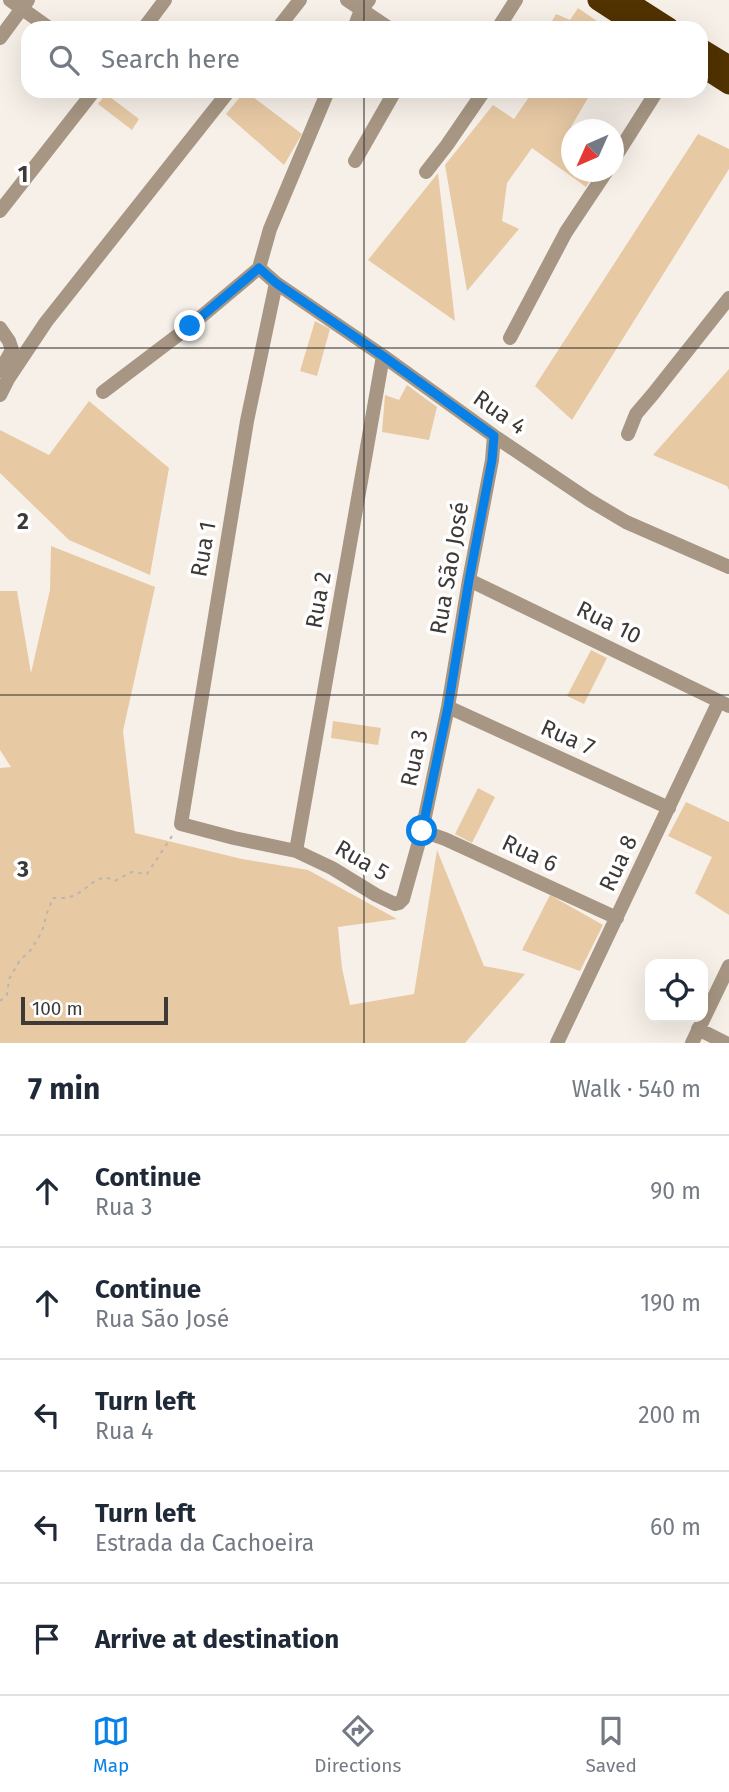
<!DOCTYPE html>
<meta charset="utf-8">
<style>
:root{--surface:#fff;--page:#f6f6f7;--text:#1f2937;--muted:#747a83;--line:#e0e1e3;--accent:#0781e7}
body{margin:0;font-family:"Fira Sans",sans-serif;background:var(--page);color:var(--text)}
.controls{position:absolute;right:21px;bottom:21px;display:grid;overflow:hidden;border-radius:14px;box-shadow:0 7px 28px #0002}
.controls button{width:63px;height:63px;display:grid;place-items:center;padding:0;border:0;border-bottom:2px solid var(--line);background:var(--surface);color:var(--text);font:35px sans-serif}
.compass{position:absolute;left:561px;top:119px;width:63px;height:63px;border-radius:50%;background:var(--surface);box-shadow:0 7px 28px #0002;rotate:225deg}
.scale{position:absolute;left:21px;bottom:18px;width:147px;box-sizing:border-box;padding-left:7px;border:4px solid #3c3936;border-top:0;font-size:19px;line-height:24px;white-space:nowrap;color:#3c3936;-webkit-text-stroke:5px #fff;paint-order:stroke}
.stop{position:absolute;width:21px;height:21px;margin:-16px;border:5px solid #0781e7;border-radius:50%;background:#fff}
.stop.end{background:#0781e7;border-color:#fff;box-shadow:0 2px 7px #0008}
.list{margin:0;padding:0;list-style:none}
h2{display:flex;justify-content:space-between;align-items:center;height:91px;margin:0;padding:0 28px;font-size:30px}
h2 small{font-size:23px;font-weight:400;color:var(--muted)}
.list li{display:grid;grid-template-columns:46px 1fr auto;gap:21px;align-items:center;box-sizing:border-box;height:112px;padding:0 28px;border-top:2px solid var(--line)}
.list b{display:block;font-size:26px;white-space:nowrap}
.list p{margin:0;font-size:23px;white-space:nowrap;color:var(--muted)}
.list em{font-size:23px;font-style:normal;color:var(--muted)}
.icon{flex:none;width:38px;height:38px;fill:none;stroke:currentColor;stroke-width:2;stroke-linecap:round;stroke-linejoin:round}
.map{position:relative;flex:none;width:729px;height:1043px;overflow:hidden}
.search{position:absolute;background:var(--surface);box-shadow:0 7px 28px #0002;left:21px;right:21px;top:21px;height:77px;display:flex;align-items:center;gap:18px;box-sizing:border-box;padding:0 24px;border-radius:21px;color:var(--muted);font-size:26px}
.sheet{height:651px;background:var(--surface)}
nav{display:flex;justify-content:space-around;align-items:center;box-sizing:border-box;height:98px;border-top:2px solid var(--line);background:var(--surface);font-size:19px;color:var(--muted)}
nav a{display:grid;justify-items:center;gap:4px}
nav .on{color:var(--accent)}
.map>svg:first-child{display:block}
</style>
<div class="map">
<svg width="729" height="1043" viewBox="0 0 729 1043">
<rect width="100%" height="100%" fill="#f7f0e9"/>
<path fill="#e7c9a4" d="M578 8 607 28H548L556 14 570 20Z
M245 91 302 134 284 165 226 114Z
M533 91H592L571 127 574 129 572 130V172H595L586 187 532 148 507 183 502 221 519 229 467 291 445 165 493 105 514 119Z
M106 94 139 119 132 130 98 104Z
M698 134 729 149V169L572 420 535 386Z
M438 173 455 321 368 260Z
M315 321 330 329 317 376 300 371Z
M729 369V490L727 486 653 455Z
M407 385 437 407 429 440 382 432 385 395 399 400Z
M89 401 169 468 150 575 69 540 0 473V430L49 455Z
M51 546 155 587 123 731 135 833 242 859 308 870 397 919 338 927 342 968 350 1005 414 994 437 850 484 966 525 974 465 1043H0V768L11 767 0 750V591H17L31 673 50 590Z
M591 650 607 658 584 704 567 696Z
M333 721 381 728 378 745 331 738Z
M478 788 495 797 472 843 455 834Z
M686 802 729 822V915L695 893 712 857 668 836Z
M550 895 603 925 580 971 522 950Z"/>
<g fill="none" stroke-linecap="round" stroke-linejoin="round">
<path stroke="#bbb5b0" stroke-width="2" stroke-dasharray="3.5 5" stroke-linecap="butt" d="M0 1001 7 995 9 979 20 960 30 951 42 932 47 913 53 898C58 898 65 898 70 897 88 892 96 870 115 881L131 872 147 874 174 833"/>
<path stroke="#a69683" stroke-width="14" d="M10 0 49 28
M347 0 389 28
M144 28 165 0
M278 28 300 0
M354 28 361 10 369 0
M498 28 516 0
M0 38 28 0
M614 159 657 91
M355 161 395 91
M426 172 447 145 484 91
M0 211 94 91
M259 268 276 283 383 356 494 436 589 500 626 522 729 567
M276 283 247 421 181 824 234 838 296 851 332 868 376 895 395 904 399 903 403 899 422 831 448 707 469 580 492 460 494 436
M0 328 9 341 12 350 0 371
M510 338 566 232 606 172
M103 392 190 326 259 268 270 229 328 91
M0 395 8 379 46 322 229 91
M628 434 636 414 653 394 729 298
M469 580 729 706
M448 707 669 808
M422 831 445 839 617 918
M296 851 383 356
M698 1029 726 1043
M557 1043 719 701
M692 1043 729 966"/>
<path stroke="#513200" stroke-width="21" d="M598 0 638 26
M625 0 669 28
M701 49 729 66
M701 66 729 84"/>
</g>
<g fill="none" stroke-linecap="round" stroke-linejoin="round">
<path stroke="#0781e7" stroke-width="9" d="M190 326 259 268 276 283 383 356 494 436 492 460 469 580 448 707 422 831"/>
</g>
<path fill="none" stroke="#3c3936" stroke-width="2" stroke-opacity="0.55" d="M364 0V28M364 91V1043M0 348H729M0 695H729"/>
<g text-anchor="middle" stroke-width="7" stroke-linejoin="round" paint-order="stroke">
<g font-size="23" fill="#3c3936" stroke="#fff">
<text transform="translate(500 412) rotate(35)" y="8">Rua 4</text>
<text transform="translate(203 549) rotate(-80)" y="8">Rua 1</text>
<text transform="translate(449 568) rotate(-80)" y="8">Rua São José</text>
<text transform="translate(318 600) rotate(-80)" y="8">Rua 2</text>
<text transform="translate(609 622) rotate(26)" y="8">Rua 10</text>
<text transform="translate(568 737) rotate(24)" y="8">Rua 7</text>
<text transform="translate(414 758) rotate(-78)" y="8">Rua 3</text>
<text transform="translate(530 853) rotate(25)" y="8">Rua 6</text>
<text transform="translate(362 860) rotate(30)" y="8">Rua 5</text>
<text transform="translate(618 863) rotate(-65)" y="8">Rua 8</text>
</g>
</g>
<g font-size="23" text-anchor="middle" font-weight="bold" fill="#3c3936" stroke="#fff" stroke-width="7" stroke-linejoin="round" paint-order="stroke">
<text x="23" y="182">1</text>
<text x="23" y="529">2</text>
<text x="23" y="877">3</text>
</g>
</svg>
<div class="controls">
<button><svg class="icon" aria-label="locate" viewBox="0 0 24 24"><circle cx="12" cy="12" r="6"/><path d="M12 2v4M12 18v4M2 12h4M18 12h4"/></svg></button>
</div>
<svg class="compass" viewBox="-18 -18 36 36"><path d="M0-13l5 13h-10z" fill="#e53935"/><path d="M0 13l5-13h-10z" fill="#747a83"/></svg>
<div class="scale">100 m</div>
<div class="stop" style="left:422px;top:831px"></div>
<div class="stop end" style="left:190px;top:326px"></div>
<div class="search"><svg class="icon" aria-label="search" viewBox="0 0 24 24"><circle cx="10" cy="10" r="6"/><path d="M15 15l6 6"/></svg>Search here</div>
</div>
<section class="sheet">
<h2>7 min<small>Walk · 540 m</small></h2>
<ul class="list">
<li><svg class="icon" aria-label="ahead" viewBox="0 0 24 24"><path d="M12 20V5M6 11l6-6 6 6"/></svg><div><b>Continue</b><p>Rua 3</p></div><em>90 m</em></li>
<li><svg class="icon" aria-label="ahead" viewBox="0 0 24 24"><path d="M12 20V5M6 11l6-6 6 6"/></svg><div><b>Continue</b><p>Rua São José</p></div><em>190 m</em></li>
<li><svg class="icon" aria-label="left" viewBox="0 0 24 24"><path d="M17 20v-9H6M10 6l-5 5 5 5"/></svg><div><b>Turn left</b><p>Rua 4</p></div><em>200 m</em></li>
<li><svg class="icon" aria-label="left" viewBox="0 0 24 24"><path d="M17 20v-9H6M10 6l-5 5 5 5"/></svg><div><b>Turn left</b><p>Estrada da Cachoeira</p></div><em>60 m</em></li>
<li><svg class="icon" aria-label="arrive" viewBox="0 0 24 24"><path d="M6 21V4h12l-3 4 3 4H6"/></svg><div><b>Arrive at destination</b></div></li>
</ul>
</section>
<nav>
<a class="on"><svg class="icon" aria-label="map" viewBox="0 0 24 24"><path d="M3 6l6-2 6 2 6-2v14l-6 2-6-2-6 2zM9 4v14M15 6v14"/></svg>Map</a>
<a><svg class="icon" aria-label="directions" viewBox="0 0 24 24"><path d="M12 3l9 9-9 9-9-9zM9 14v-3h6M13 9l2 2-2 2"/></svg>Directions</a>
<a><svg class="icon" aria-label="saved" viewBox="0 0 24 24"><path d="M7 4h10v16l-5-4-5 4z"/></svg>Saved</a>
</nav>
